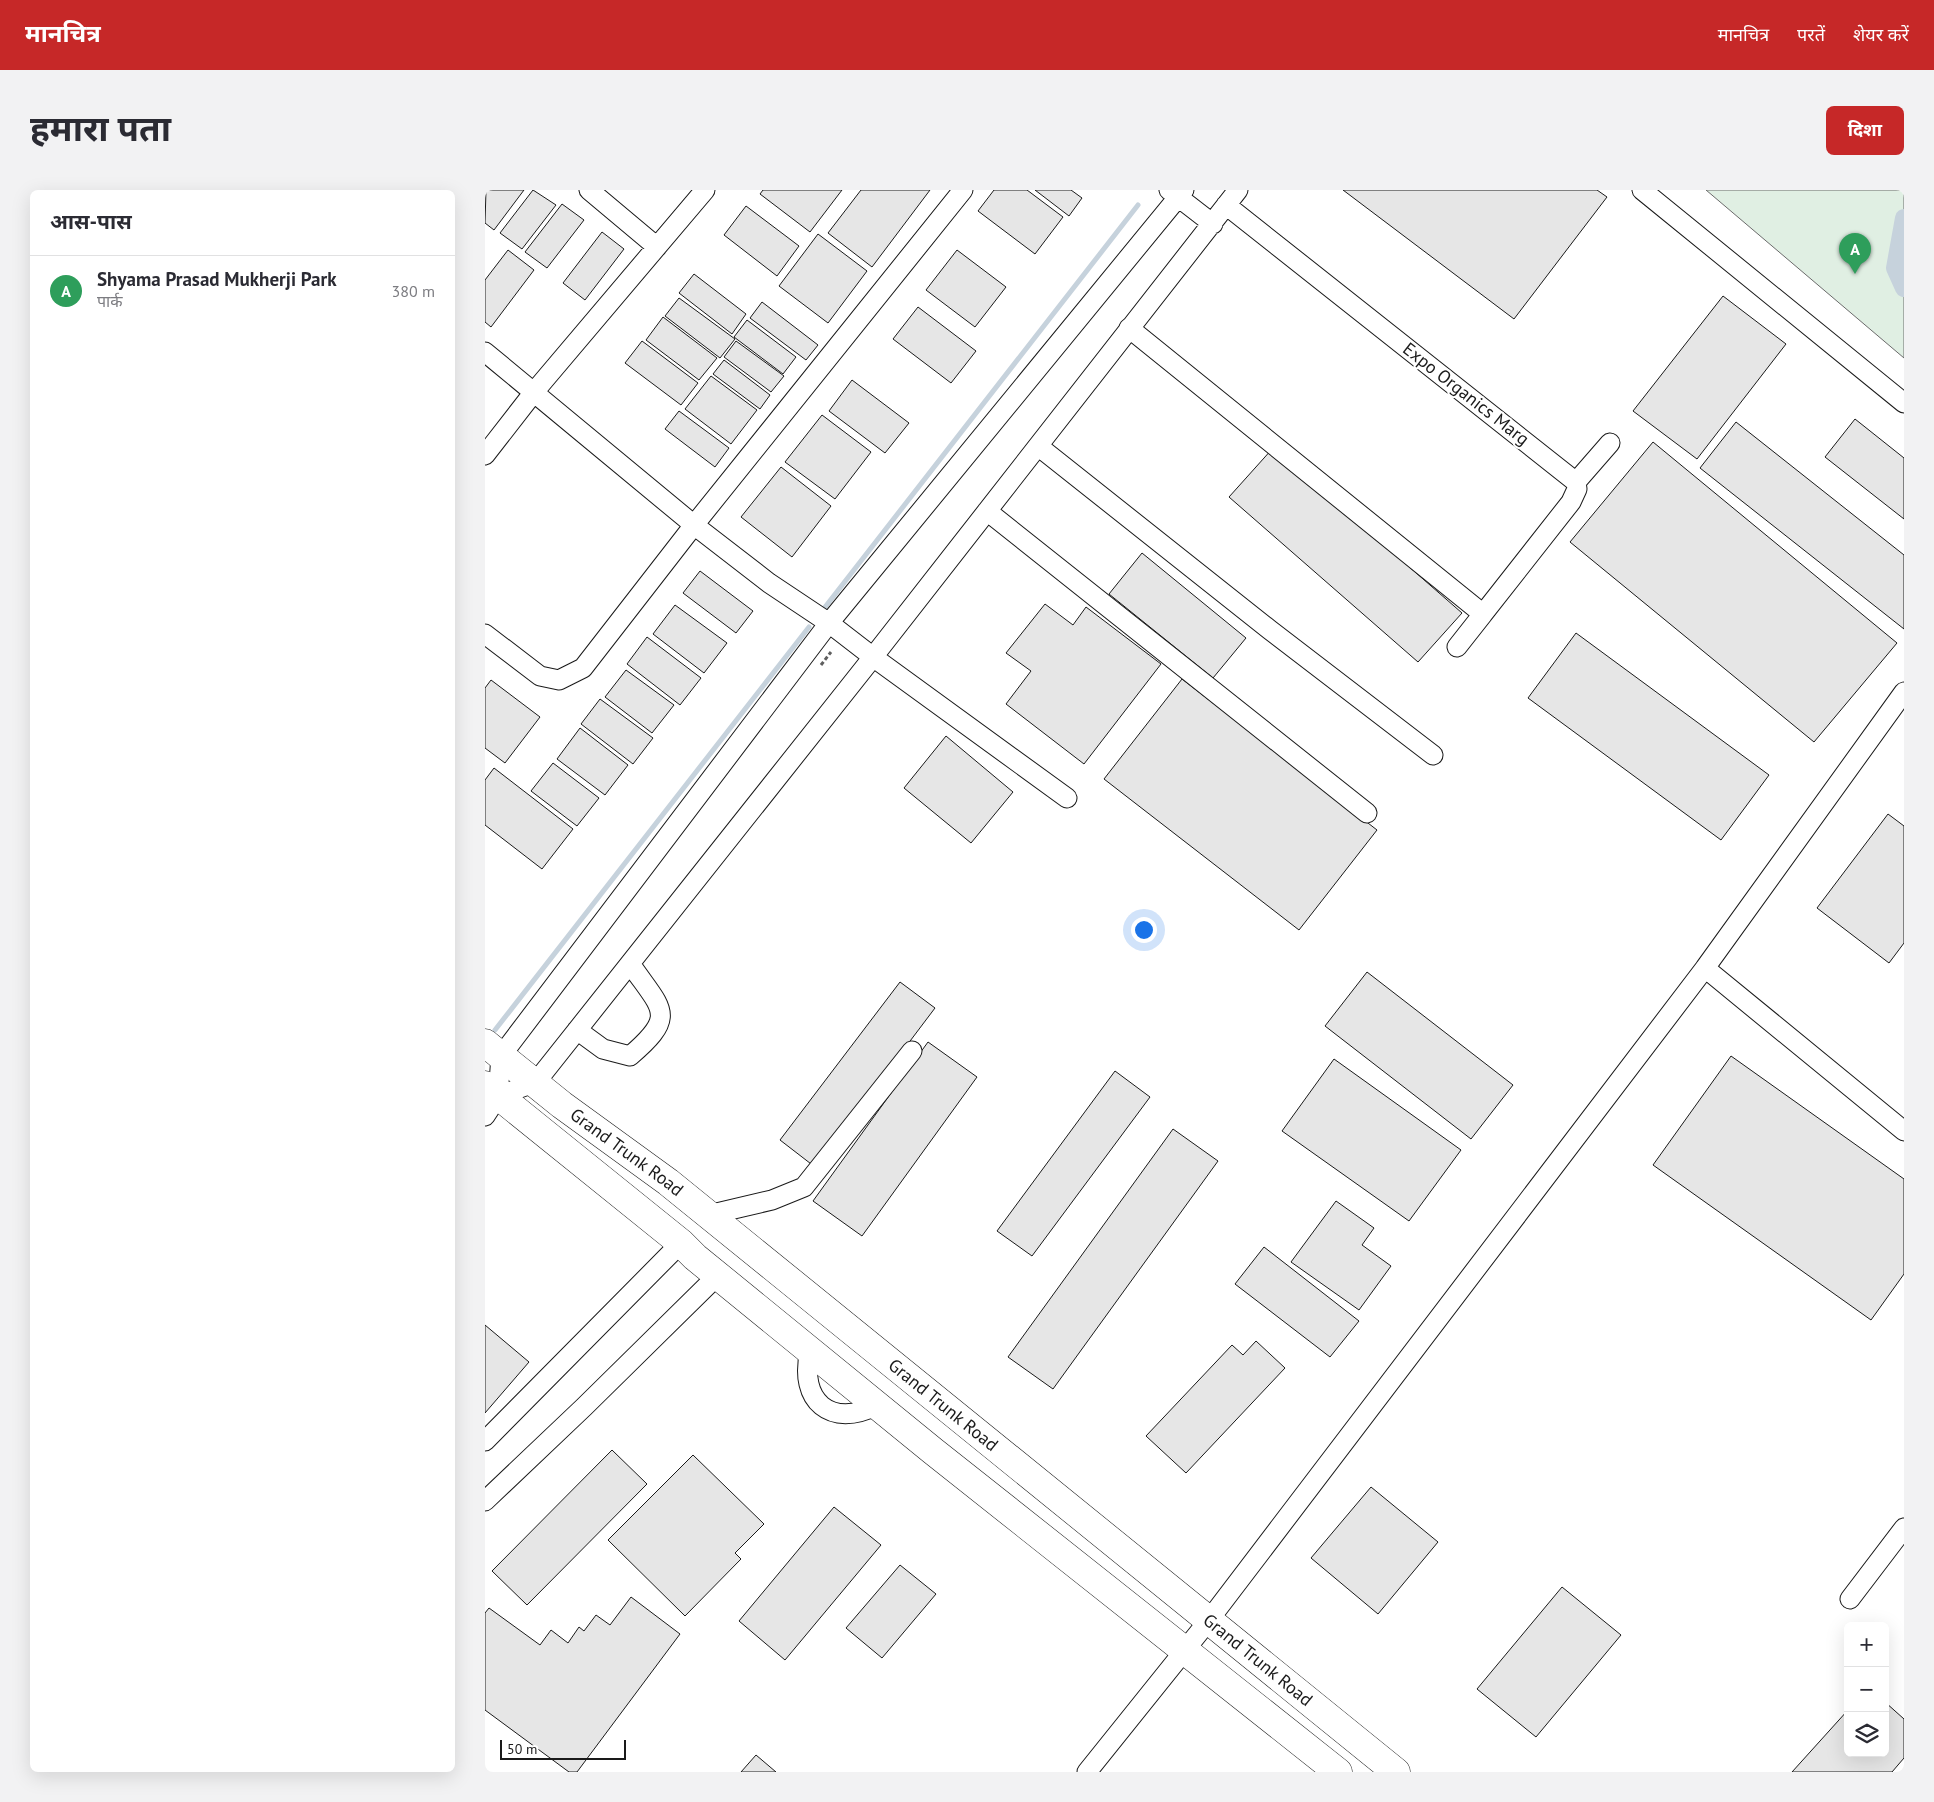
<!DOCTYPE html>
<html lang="hi">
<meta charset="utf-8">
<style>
:root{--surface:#fff;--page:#f2f2f3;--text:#2b2b33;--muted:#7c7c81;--line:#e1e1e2;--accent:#c62828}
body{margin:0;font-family:"PT Sans","Noto Sans Devanagari",sans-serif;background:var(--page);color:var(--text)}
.controls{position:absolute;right:15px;bottom:15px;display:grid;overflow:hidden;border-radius:8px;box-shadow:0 5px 20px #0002}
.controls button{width:45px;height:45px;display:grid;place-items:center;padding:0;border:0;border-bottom:1px solid var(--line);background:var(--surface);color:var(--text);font:25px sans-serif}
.scale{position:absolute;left:15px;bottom:12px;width:126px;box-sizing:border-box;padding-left:5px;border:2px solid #1a1a1a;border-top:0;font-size:14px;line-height:18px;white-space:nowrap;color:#1a1a1a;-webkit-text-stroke:4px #fff;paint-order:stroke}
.you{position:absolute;left:658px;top:739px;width:18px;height:18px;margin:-12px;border:4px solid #fff;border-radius:50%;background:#1a73e8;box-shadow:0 0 0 8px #1a73e833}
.badge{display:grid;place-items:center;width:32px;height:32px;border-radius:50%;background:var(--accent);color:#fff;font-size:16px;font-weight:700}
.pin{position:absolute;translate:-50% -41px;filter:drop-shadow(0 1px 2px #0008)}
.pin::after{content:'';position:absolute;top:26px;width:18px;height:15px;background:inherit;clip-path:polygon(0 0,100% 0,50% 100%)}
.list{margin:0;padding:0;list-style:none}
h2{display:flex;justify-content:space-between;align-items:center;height:65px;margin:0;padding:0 20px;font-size:21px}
h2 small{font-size:16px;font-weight:400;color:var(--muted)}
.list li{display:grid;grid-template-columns:32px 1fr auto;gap:15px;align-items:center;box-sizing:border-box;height:70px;padding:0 20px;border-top:1px solid var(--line)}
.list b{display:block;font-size:19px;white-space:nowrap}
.list p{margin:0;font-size:16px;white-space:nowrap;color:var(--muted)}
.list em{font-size:16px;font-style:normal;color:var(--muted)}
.icon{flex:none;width:28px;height:28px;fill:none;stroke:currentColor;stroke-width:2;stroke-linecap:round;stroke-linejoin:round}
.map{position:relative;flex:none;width:1419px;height:1582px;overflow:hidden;border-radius:8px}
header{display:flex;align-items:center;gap:30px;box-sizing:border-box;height:70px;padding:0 25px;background:var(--accent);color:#fff}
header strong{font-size:24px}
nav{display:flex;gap:28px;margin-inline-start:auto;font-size:18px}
.intro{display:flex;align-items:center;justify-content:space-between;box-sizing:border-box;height:120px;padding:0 30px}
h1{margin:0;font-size:35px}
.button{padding:12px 22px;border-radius:8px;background:var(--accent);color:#fff;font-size:18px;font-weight:700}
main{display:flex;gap:30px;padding:0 30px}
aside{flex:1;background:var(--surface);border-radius:8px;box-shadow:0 5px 20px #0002}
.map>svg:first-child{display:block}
</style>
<header>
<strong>मानचित्र</strong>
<nav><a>मानचित्र</a><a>परतें</a><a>शेयर करें</a></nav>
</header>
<div class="intro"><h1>हमारा पता</h1><a class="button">दिशा</a></div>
<main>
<aside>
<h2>आस-पास<small></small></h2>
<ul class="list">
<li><span class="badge" style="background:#2e9e5b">A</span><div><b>Shyama Prasad Mukherji Park</b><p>पार्क</p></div><em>380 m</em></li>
</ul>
</aside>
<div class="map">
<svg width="1419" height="1582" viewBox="0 0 1419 1582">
<rect width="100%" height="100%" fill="#fff"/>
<path fill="#e0efe3" stroke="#6a6a6a" d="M1221 0H1419V168Z"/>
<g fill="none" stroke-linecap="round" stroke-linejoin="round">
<path stroke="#c6d2dc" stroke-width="5" d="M337 421 653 15
M10 840 324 437"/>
<path stroke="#c6d2dc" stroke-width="18" d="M1419 28 1410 78 1419 98"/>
</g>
<path fill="#e6e6e6" stroke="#1a1a1a" d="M1 0H39L9 40 0 33Z
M48 0 71 15 37 59 15 43Z
M278 0H357L325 42 275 4Z
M376 0H445L387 77 343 43Z
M509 0H542L578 27 550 64 493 21Z
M550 0H586L597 8 584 26Z
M858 0H1112L1122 7 1029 129Z
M77 14 99 30 62 78 40 62Z
M261 16 314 56 292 86 239 45Z
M117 42 139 59 100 110 78 93Z
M333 44 382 81 343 133 294 96Z
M23 60 49 80 6 137 0 132V90Z
M472 60 521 97 490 137 441 100Z
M209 84 261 124 247 144 194 103Z
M1238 106 1301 154 1212 269 1148 221Z
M194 108 250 149 235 168 180 126Z
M277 112 333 155 321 170 265 128Z
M433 117 491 161 466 193 408 149Z
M178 127 232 168 214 190 161 150Z
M262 130 311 167 298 184 249 147Z
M157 151 213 193 196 215 140 173Z
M251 151 299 186 286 202 239 167Z
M239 170 285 205 275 219 228 184Z
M226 186 272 220 246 254 200 219Z
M367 190 424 233 400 263 344 221Z
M194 221 244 258 230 277 180 239Z
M337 225 386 262 350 309 300 272Z
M1370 229 1419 268V329L1340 267Z
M1251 232 1419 365V439L1215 278Z
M1168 252 1412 453 1329 552 1085 352Z
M788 258 977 423 933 472 744 307Z
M296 277 346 316 307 367 256 327Z
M657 363 761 448 728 488 624 404Z
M215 381 268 421 251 443 198 403Z
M560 414 588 435 601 417 676 474 599 574 521 514 546 481 521 463Z
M190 415 242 453 219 483 168 444Z
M1091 443 1284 585 1236 650 1043 508Z
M162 447 216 488 195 515 142 474Z
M141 480 189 515 167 543 120 507Z
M697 489 892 640 814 740 619 589Z
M6 490 55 527 20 573 0 558V498Z
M115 509 168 548 148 574 96 534Z
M95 538 143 575 120 605 72 569Z
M461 546 528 602 486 653 419 598Z
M68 573 114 608 92 636 46 601Z
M9 578 88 639 57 679 0 635V590Z
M1403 624 1419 636V753L1404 773 1332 718Z
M882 782 1028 895 986 949 840 836Z
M415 792 450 818 330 977 295 950Z
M443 852 492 887 377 1046 328 1011Z
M1246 866 1419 989V1084L1386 1130 1168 975Z
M849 869 976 960 924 1031 797 941Z
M630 881 665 907 547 1066 512 1041Z
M688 939 733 971 568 1199 523 1167Z
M851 1011 889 1038 877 1055 906 1076 874 1120 806 1072Z
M779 1057 874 1131 845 1167 750 1094Z
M0 1135 44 1172 0 1223Z
M771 1151 800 1178 701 1283 661 1246 747 1155 758 1165Z
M127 1260 162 1294 42 1415 7 1381Z
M208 1265 279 1334 250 1363 256 1369 200 1426 123 1350Z
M886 1297 953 1352 893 1424 826 1368Z
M349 1317 396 1355 300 1470 254 1431Z
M415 1375 451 1404 397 1468 361 1438Z
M1077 1397 1136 1445 1051 1547 992 1499Z
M146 1407 195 1444 92 1582H84L0 1520V1423L4 1418 55 1455 66 1440 83 1453 94 1437 99 1441 111 1425 125 1435Z
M1400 1512 1419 1529V1568L1407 1582H1307L1363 1520V1563H1400Z
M271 1565 291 1582H256Z"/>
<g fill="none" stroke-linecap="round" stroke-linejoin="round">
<defs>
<path id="minor" d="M104 0 172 57
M684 0 728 34
M1157 0 1419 213
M644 138 998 424 1086 312 1092 299 1091 292 741 15
M0 162 209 335 284 393 344 433 388 467 582 608
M553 256 785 440 948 565
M0 265 49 202 220 0
M1091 292 1125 253
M502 321 882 623
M0 444 55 486 74 490 98 478 209 335 478 0
M972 457 998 424
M1220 778 1419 941
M92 840 118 859 145 866C193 825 177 820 146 775
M13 906 51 892 388 467 753 0
M0 926 13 906 16 866 344 433 699 0
M223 1025 287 1010 319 997 427 861
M325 1161C313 1211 346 1239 392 1215
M0 1251 196 1053
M0 1311 99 1217 233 1085
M1365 1409 1419 1338
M602 1582 724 1430 1220 778 1419 502"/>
<g id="highway">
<path id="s1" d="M0 853 77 915 183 992 911 1582"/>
<path d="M0 895 196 1053 210 1067 448 1261 853 1582"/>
</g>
</defs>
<use href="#minor" stroke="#1a1a1a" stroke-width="21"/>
<use href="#highway" stroke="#1a1a1a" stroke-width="29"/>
<path stroke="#5f5f5f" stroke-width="3" stroke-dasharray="4 2.5" stroke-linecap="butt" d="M336 475 346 462"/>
<use href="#minor" stroke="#fff" stroke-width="19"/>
<use href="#highway" stroke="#fff" stroke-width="28"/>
</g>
<g text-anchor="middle" stroke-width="4" stroke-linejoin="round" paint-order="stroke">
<g font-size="18" fill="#1a1a1a" stroke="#fff">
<text transform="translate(981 204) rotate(38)" y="6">Expo Organics Marg</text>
<text dy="6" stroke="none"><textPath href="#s1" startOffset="179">Grand Trunk Road</textPath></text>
<text dy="6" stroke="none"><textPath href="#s1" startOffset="584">Grand Trunk Road</textPath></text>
<text dy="6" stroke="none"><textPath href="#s1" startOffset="989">Grand Trunk Road</textPath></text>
</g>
</g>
</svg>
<div class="controls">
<button>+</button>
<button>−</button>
<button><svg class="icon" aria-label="layers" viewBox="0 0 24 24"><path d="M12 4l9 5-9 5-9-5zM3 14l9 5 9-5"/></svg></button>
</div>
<div class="scale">50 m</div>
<div class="you"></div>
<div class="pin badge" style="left:1370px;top:84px;background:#2e9e5b">A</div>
</div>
</main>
